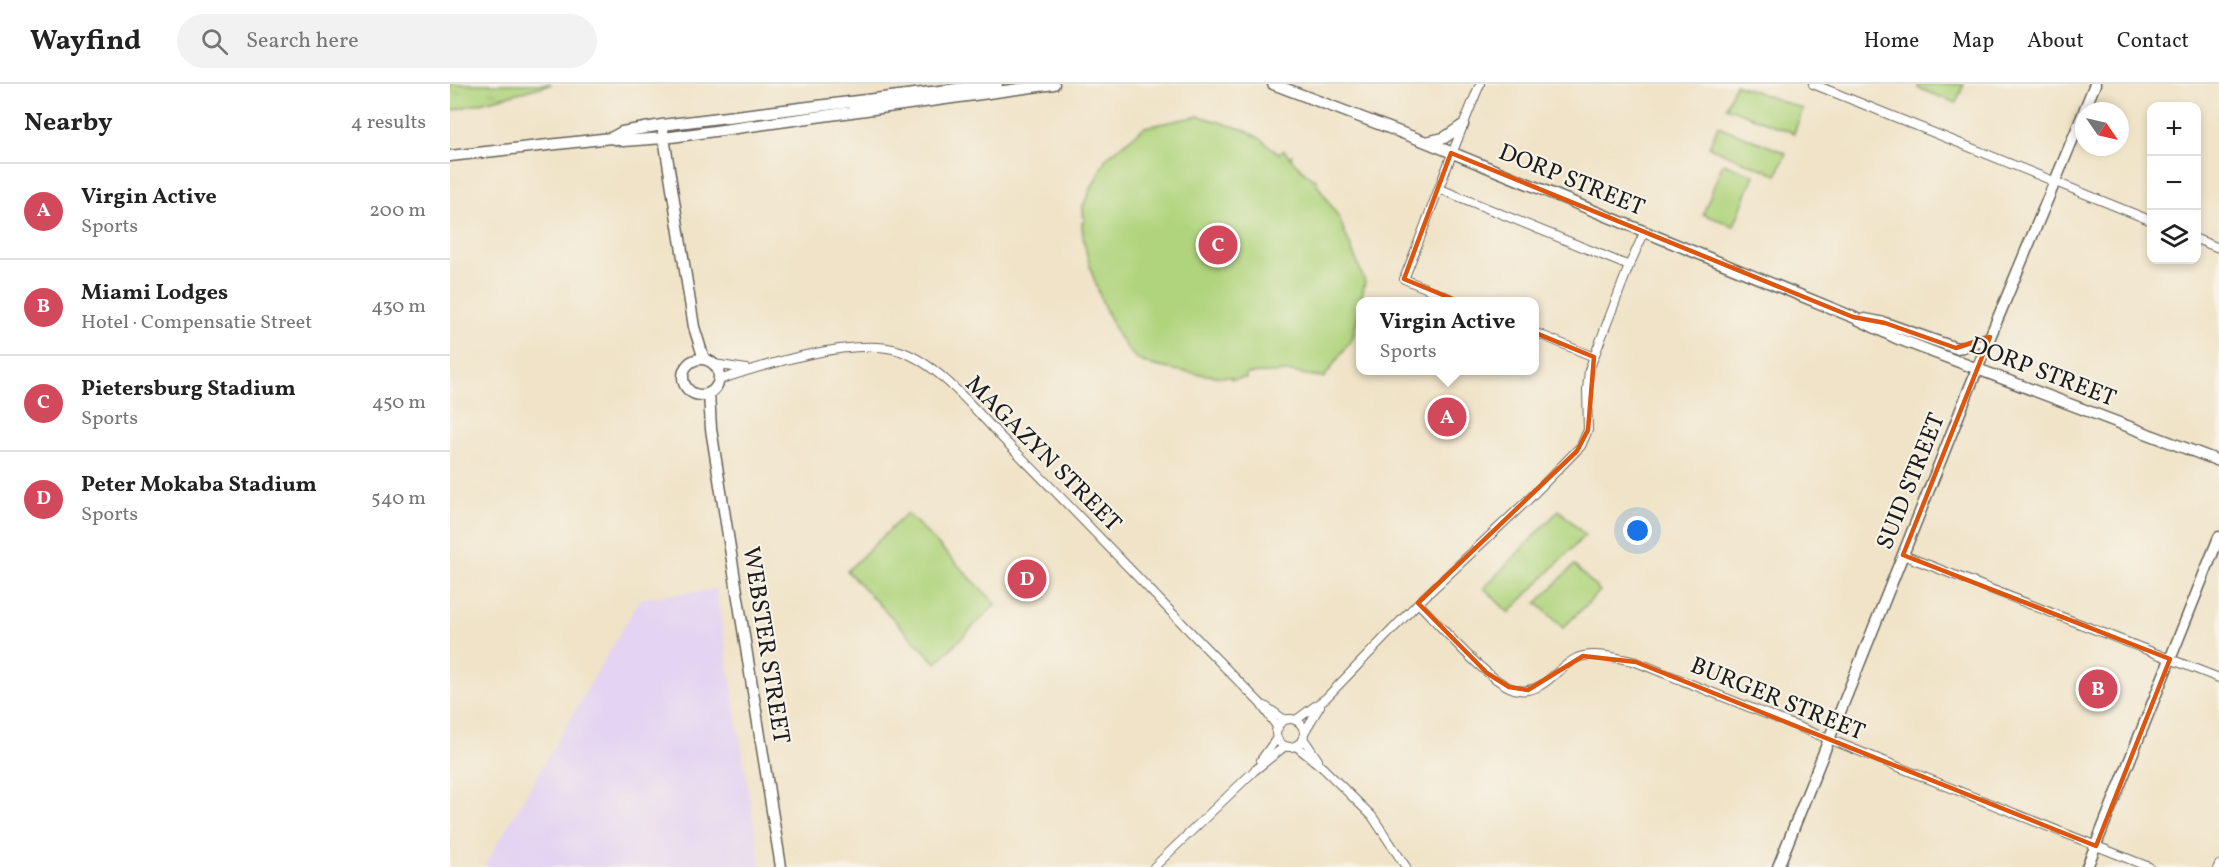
<!DOCTYPE html>
<meta charset="utf-8">
<style>
:root{--surface:#fff;--page:#f2f2f2;--text:#222;--muted:#767676;--line:#e0e0e0;--accent:#d1495b}
body{margin:0;font-family:Vollkorn,serif;background:var(--page);color:var(--text)}
.controls{position:absolute;right:18px;top:18px;display:grid;overflow:hidden;border-radius:12px;box-shadow:0 3px 9px #0003}
.controls button{width:54px;height:54px;display:grid;place-items:center;padding:0;border:0;border-bottom:2px solid var(--line);background:var(--surface);color:var(--text);font:30px sans-serif}
.compass{position:absolute;left:1625px;top:18px;width:54px;height:54px;border-radius:50%;background:var(--surface);box-shadow:0 3px 9px #0003;rotate:124deg}
.you{position:absolute;left:1188px;top:447px;width:21px;height:21px;margin:-15px;border:4px solid #fff;border-radius:50%;background:#1a73e8;box-shadow:0 0 0 9px #1a73e833}
.badge{display:grid;place-items:center;width:39px;height:39px;border-radius:50%;background:var(--accent);color:#fff;font-size:20px;font-weight:700}
.pin{position:absolute;translate:-50% -50%;border:3px solid #fff;box-shadow:0 2px 6px #0006}
.popup{position:absolute;left:906px;top:213px;width:183px;height:78px;box-sizing:border-box;display:grid;place-content:center;border-radius:12px;background:var(--surface);filter:drop-shadow(0 2px 4px #0005);font-size:20px;white-space:nowrap;color:var(--muted)}
.popup b{font-size:22px;color:var(--text)}
.popup::after{content:'';position:absolute;left:50%;top:100%;margin-left:-12px;border:12px solid transparent;border-top-color:var(--surface)}
.list{margin:0;padding:0;list-style:none}
h2{display:flex;justify-content:space-between;align-items:center;height:78px;margin:0;padding:0 24px;font-size:26px}
h2 small{font-size:20px;font-weight:400;color:var(--muted)}
.list li{display:grid;grid-template-columns:39px 1fr auto;gap:18px;align-items:center;box-sizing:border-box;height:96px;padding:0 24px;border-top:2px solid var(--line)}
.list b{display:block;font-size:22px;white-space:nowrap}
.list p{margin:0;font-size:20px;white-space:nowrap;color:var(--muted)}
.list em{font-size:20px;font-style:normal;color:var(--muted)}
.icon{flex:none;width:33px;height:33px;fill:none;stroke:currentColor;stroke-width:2;stroke-linecap:round;stroke-linejoin:round}
.map{position:relative;flex:none;width:1769px;height:783px;overflow:hidden}
header{display:flex;align-items:center;gap:36px;box-sizing:border-box;height:84px;padding:0 30px;background:var(--surface);border-bottom:2px solid var(--line)}
header strong{font-size:28px}
nav{display:flex;gap:33px;margin-inline-start:auto;font-size:21px}
.search{width:420px;height:54px;background:var(--page);display:flex;align-items:center;gap:15px;box-sizing:border-box;padding:0 21px;border-radius:33px;color:var(--muted);font-size:22px}
main{display:flex}
aside{flex:1;background:var(--surface)}
.map>svg:first-child{display:block}
</style>
<header>
<strong>Wayfind</strong>
<div class="search"><svg class="icon" aria-label="search" viewBox="0 0 24 24"><circle cx="10" cy="10" r="6"/><path d="M15 15l6 6"/></svg>Search here</div>
<nav><a>Home</a><a>Map</a><a>About</a><a>Contact</a></nav>
</header>
<main>
<aside>
<h2>Nearby<small>4 results</small></h2>
<ul class="list">
<li><span class="badge">A</span><div><b>Virgin Active</b><p>Sports</p></div><em>200 m</em></li>
<li><span class="badge">B</span><div><b>Miami Lodges</b><p>Hotel · Compensatie Street</p></div><em>430 m</em></li>
<li><span class="badge">C</span><div><b>Pietersburg Stadium</b><p>Sports</p></div><em>450 m</em></li>
<li><span class="badge">D</span><div><b>Peter Mokaba Stadium</b><p>Sports</p></div><em>540 m</em></li>
</ul>
</aside>
<div class="map">
<svg width="1769" height="783" viewBox="0 0 1769 783">
<defs>
<pattern id="grass-tufts" width="24" height="20" patternUnits="userSpaceOnUse" patternTransform="scale(1.5)"><rect width="24" height="20" fill="#b0d47d"/><path d="M3 7l-1-3M5 7V3M7 7l1-3M15 17l-1-3M17 17v-4M19 17l1-3" fill="none" stroke="#97b56b"/></pattern>
</defs>
<rect width="100%" height="100%" fill="#f7f3e8"/>
<filter id="ink" filterUnits="userSpaceOnUse"><feTurbulence type="fractalNoise" baseFrequency=".0167" numOctaves="2"/><feDisplacementMap in="SourceGraphic" scale="12" xChannelSelector="R" yChannelSelector="G"/><feConvolveMatrix kernelMatrix="1 2 1 2 8 2 1 2 1" color-interpolation-filters="sRGB"/></filter>
<filter id="wash" filterUnits="userSpaceOnUse"><feTurbulence type="fractalNoise" baseFrequency=".008" numOctaves="4" result="noise"/><feDisplacementMap in="SourceGraphic" scale="24" xChannelSelector="R" yChannelSelector="G"/><feGaussianBlur stdDeviation="1.35" result="paint"/><feColorMatrix in="noise" values="0 0 0 0 0 0 0 0 0 0 0 0 0 0 0 0 0 1.4 0 .05"/><feComposite in="paint" operator="in"/></filter>
<g filter="url(#wash)">
<rect width="100%" height="100%" fill="#f0e3c7"/>
<path fill="#e4d3f2" d="M266 505 311 783H34L190 515Z"/>
<path fill="url(#grass-tufts)" stroke="#66784c" stroke-width="1.5" d="M0 0H102L0 27Z"/>
<path fill="#b0d47d" stroke="#66784c" stroke-width="1.5" d="M1285 0 1353 25 1344 49 1276 23Z
M1469 0H1514L1506 19 1468 4Z
M749 32 795 46 811 55 829 70 834 66 839 73 842 71 841 75 862 95H866V98L889 134 915 198 903 253 874 294 841 288 796 290V294L781 295V293C764 293 702 284 689 276 661 257 632 170 632 139L634 138 633 122 656 74 695 43Z
M1268 42 1336 69 1327 91 1259 63Z
M1273 79 1304 91 1284 142 1253 130Z
M1109 426 1135 451 1059 529 1034 504Z
M457 429 546 520 486 579 397 487Z
M1124 481 1150 507 1113 544 1087 519Z"/>
</g>
<g filter="url(#ink)">
<g fill="none" stroke-linecap="round" stroke-linejoin="round">
<defs>
<path id="minor" d="M1363 0 1702 137
M990 105 1179 182
M1746 155 1769 164
M1009 218 954 195C980 130 1003 64 1030 0
M1084 248 1144 273
M264 280 296 285
M269 296C314 281 405 252 450 267 489 280 525 326 553 355 640 441 723 532 810 619L828 644
M1453 471 1769 594
M968 519C989 540 1041 602 1068 606 1094 610 1107 583 1127 574 1145 567 1168 574 1186 578L1699 783
M815 622 835 636
M826 649a14 14 0 1 1 28 0a14 14 0 1 1-28 0Z
M846 636 876 614 968 519 1079 415 1131 362 1138 346 1137 306 1139 286 1179 182 1195 147
M854 649 870 622
M853 654 868 676
M846 662 873 684 922 732 956 783
M811 676 827 654
M704 783 804 687 835 662
M1768 783 1769 781"/>
<path id="tertiary" d="M823 0 976 58 1403 233 1446 254 1769 377
M1634 27 1645 0
M213 47 244 243 254 275
M161 54 172 48 212 41 547 0
M976 58 994 54 1013 41
M0 72 161 54 173 57 214 54 604 0
M1415 235 1435 239 1506 264 1513 263 1540 253
M233 293a18 18 0 1 1 36 0a18 18 0 1 1-36 0Z
M259 309 261 345 331 783
M1328 783 1540 253 1634 28
M1637 783 1769 453"/>
</defs>
<use href="#minor" stroke="#666258" stroke-width="10"/>
<use href="#tertiary" stroke="#666258" stroke-width="13"/>
<use href="#minor" stroke="#fff" stroke-width="8"/>
<use href="#tertiary" stroke="#fff" stroke-width="10"/>
</g>
</g>
<path fill="none" stroke="#de560d" stroke-width="4.5" stroke-linejoin="round" d="M1001 69 1403 233 1435 239 1506 264 1540 253 1453 471 1720 575 1646 762 1186 578 1133 572 1078 606 1059 603 1037 589 968 519 1127 367 1138 346 1144 273 954 195Z"/>
<g text-anchor="middle" stroke-width="4.5" stroke-linejoin="round" paint-order="stroke">
<g font-size="24" fill="#1c1c1c" stroke="#f7f3e8">
<text transform="translate(1122 95) rotate(22)" y="8">DORP STREET</text>
<text transform="translate(1593 287) rotate(21)" y="8">DORP STREET</text>
<text transform="translate(594 369) rotate(45)" y="8">MAGAZYN STREET</text>
<text transform="translate(1460 397) rotate(-68)" y="8">SUID STREET</text>
<text transform="translate(317 561) rotate(81)" y="8">WEBSTER STREET</text>
<text transform="translate(1328 614) rotate(22)" y="8">BURGER STREET</text>
</g>
</g>
</svg>
<div class="controls">
<button>+</button>
<button>−</button>
<button><svg class="icon" aria-label="layers" viewBox="0 0 24 24"><path d="M12 4l9 5-9 5-9-5zM3 14l9 5 9-5"/></svg></button>
</div>
<svg class="compass" viewBox="-18 -18 36 36"><path d="M0-13l5 13h-10z" fill="#e53935"/><path d="M0 13l5-13h-10z" fill="#767676"/></svg>
<div class="you"></div>
<div class="pin badge" style="left:997px;top:333px">A</div>
<div class="popup"><b>Virgin Active</b>Sports</div>
<div class="pin badge" style="left:1648px;top:605px">B</div>
<div class="pin badge" style="left:768px;top:161px">C</div>
<div class="pin badge" style="left:577px;top:495px">D</div>
</div>
</main>
